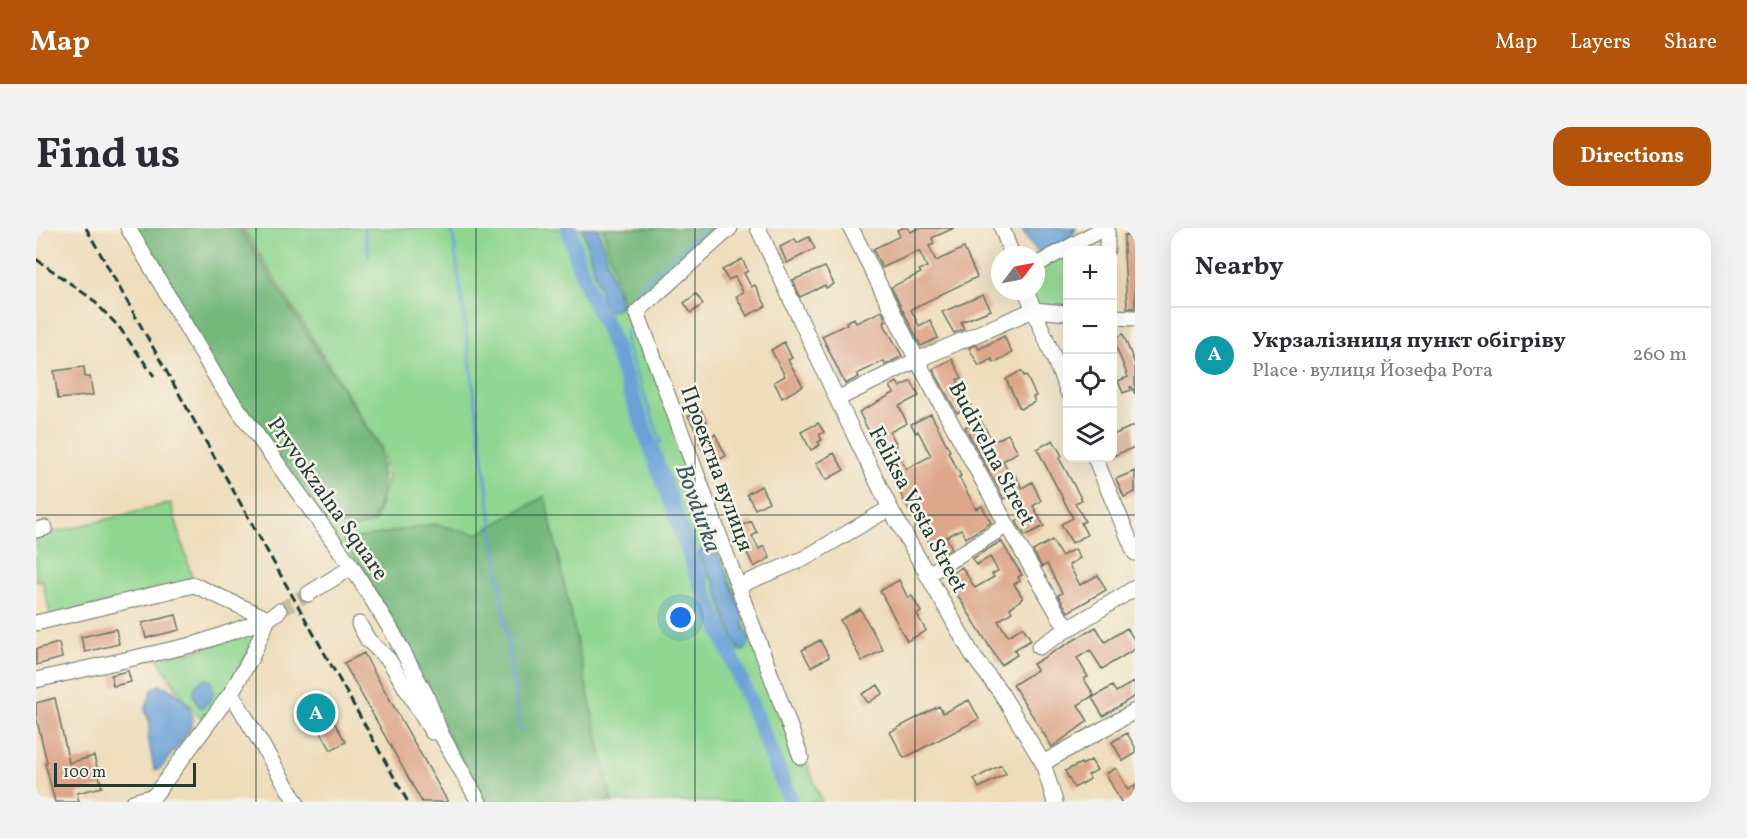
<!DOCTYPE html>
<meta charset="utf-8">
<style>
:root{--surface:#fff;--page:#f2f2f3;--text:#2b2b33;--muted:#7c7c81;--line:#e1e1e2;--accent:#b45309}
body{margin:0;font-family:Vollkorn,serif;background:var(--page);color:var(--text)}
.controls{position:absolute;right:18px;top:18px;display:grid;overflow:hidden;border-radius:12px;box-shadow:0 6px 24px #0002}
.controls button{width:54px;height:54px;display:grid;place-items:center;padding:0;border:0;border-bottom:2px solid var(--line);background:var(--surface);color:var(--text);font:30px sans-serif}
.compass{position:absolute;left:955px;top:18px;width:54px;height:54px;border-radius:50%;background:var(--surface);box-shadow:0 6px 24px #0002;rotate:58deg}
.scale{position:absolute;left:18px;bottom:15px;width:142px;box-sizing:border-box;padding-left:6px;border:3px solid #1f3d34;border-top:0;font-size:16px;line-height:21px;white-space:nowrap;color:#1f3d34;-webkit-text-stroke:4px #f7f3e8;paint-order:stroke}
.you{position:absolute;left:645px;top:390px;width:21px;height:21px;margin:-15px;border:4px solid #fff;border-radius:50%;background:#1a73e8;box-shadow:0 0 0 9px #1a73e833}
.badge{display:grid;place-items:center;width:39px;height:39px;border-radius:50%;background:var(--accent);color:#fff;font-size:20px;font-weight:700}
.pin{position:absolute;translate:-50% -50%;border:3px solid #fff;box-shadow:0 2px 6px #0006}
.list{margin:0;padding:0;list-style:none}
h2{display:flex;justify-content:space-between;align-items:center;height:78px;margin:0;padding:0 24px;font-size:26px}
h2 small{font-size:20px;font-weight:400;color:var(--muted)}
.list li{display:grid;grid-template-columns:39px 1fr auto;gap:18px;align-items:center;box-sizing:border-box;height:96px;padding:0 24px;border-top:2px solid var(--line)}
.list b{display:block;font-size:22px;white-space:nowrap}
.list p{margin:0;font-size:20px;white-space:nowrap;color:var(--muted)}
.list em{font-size:20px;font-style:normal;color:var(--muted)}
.icon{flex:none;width:33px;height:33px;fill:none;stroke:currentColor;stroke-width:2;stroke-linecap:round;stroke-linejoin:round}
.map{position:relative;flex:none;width:1099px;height:574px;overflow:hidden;border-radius:18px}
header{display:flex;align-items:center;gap:36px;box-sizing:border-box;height:84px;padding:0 30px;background:var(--accent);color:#fff}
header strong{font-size:28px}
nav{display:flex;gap:33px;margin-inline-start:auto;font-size:21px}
.intro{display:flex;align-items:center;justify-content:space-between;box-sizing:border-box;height:144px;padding:0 36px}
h1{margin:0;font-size:42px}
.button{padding:15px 27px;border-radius:18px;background:var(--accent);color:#fff;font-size:21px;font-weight:700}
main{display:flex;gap:36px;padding:0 36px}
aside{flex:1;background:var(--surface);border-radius:18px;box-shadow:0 6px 24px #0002}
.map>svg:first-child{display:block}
</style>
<header>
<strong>Map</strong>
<nav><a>Map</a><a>Layers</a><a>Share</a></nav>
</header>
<div class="intro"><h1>Find us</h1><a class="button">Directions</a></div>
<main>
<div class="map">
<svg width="1099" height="574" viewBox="0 0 1099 574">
<rect width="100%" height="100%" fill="#f7f3e8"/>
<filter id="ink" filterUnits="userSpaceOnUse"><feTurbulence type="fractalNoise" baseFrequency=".0167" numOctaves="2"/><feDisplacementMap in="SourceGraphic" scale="12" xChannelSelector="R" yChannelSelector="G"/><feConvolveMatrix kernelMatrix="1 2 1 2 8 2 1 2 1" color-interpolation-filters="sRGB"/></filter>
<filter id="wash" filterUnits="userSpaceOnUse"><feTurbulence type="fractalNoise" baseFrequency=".008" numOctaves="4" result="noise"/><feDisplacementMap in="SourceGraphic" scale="24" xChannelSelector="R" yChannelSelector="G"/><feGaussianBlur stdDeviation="1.35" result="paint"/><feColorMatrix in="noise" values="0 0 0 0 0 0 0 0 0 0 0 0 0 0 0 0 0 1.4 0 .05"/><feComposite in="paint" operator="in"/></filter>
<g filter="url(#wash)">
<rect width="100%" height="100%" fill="#edb"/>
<path fill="#8fd690" stroke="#578a62" stroke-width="1.5" d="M207 0H691L599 85 786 574H447L288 293H298L314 301 339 295 352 250 345 219Z
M1031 23V82L998 78 992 63H1000V40Z
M135 275 157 353 15 389 6 352 0 353V309Z
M232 391 170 497 146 468 121 430 173 420Z"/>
<path fill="#73b77a" stroke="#497a57" stroke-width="1.5" d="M96 0H204L343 219C349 253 349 262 337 294L314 300 297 290 285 289 187 154Z
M567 0H682L589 86Z
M509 268 576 574H450L403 491 391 454 324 337 307 313 398 296 442 306Z"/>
<path fill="#6aa1d8" stroke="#446f86" stroke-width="1.5" d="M546 0H562L585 79 570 84Z
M985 0H1040C1035 16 1019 22 1004 25L999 21Z
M666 320 677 327 683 326 708 390 707 395 714 413 708 423 703 422 692 396 677 351 673 349 663 325Z
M168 451 174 452C180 463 176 473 166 479L163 478C155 466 155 460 168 451Z
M123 457C133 459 140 464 147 471 169 495 148 510 134 528 129 534 128 539 121 542L118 541 112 510 114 495 109 483 116 462Z"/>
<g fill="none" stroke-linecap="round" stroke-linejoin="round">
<path stroke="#6aa1d8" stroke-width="3" d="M328 0 333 28
M416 0 484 504
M615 221 625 214 589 114 598 64 668 0"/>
<path stroke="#6aa1d8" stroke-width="16" d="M533 0 541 31 552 62 571 99 660 343 755 574"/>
</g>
<g id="blocks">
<path fill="#dda589" d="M866 0H872L874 4 883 0H918L896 10 898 16 893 18 900 33 928 20 941 49 875 81 883 98 894 92 902 110 885 118 855 59 885 45 883 42 891 39 883 23 846 40 837 21 864 8 861 2Z
M1091 0H1099V80H1091L1088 26V7H1091Z
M773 9 779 21 751 35 744 19 759 11 761 15Z
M706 31 712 43 708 45 715 59 719 57 730 78 711 88 700 68 707 64 699 49 692 52 686 42Z
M789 39 798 56 790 60 789 57 764 69 757 52Z
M660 66 667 76 655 85 648 75Z
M947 67 955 82 925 94 928 101 918 105 906 84Z
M846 83 850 93 847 94 866 128 849 137 848 133 821 146 823 149 809 156 786 108 811 96 810 94 818 90 820 95Z
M1087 106 1099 136V166L1096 159H1094L1095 162 1087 165 1082 153 1092 149 1077 111Z
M968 108 976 125 958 135 956 131 943 138 933 120 941 117 943 121Z
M748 114 756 130 752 132 767 158 746 170 738 154 749 148 735 122Z
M916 131 926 150 921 152 935 177 921 185 897 141Z
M48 139 49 149H54L57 167 22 171 18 143Z
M985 143 988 148 990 147 1000 168 997 169 999 174 984 181 970 151Z
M875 153 883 168 863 178 871 195 854 204 861 217 858 218 870 241 895 228 882 203 880 205 875 196 895 186 914 223 912 224 925 248 923 249 931 264 940 281 946 278 955 295 930 310 925 301 910 309 916 320 900 329 888 304 885 306 823 184 858 165 854 158 861 154 864 159Z
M665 182 671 194 659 201 652 188Z
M944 191 957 214 972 206 982 224 967 233 975 247 978 246 986 260 996 254 1005 273 997 278 1008 298 989 308 980 293 989 288 977 267 968 271 929 199Z
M782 195 788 204 783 207 786 212 782 214 784 217 775 222 765 204Z
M1099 197V219L1077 228V207Z
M679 206 690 228 674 236 663 215Z
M1017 212 1026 228 1023 230 1046 272 1039 275 1049 293 1045 295 1051 307 1036 315 1025 296 1037 290 1001 221Z
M798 225 808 242 790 252 780 235Z
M1099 243V264L1088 269 1080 251Z
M725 258 733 274 719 281 711 266Z
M715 293 721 305 716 308 723 321 728 318 734 330 718 339 707 317 704 314 702 315 695 303Z
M1016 312 1025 328 1039 321 1044 330 1033 337 1044 357 1062 347 1070 362 1032 384 1022 367 1026 365 1011 336 1006 339 997 323Z
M965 313 986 347 982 349 984 353 978 356 987 370 974 380 976 384 962 393 972 408 987 399 995 412 978 422 981 427 965 437 910 349 926 339 939 360 958 349 956 346 962 343 954 329 940 337 936 331Z
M863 352 872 370 876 368 885 384 881 386 890 403 871 413 844 363Z
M824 381 847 422 826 433 804 392Z
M140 387 144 402 110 410 106 395Z
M1060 399 1069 414 1091 400 1099 413V421L1066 441 1054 422 1041 430 1052 449 1048 451 1058 467 1042 477 1052 493 1016 519 977 457 1001 442 997 436Z
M80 401 83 416 49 424 45 409Z
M784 412 793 429 775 439 766 422Z
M23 415 26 430 0 437V421Z
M328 425 333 435 412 574H386L308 435Z
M92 443 95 454 77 458 75 447Z
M1099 453V468L1067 488 1056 470 1076 458 1080 464Z
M842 457 847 465 832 475 826 466Z
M282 468 310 514 295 522 282 499 279 501 265 477Z
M19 470 33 535 58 528 66 559 41 565 43 574H19L9 535 11 534 0 489V475Z
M933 472 943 491 868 530 854 504 903 478 907 485Z
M1091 505 1099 519V526L1087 533 1076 514Z
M1055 532 1061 542 1052 547 1054 551 1038 560 1029 543 1045 535 1046 537Z
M965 537 970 546 943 560 938 551Z
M1080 540 1092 562 1099 557V574H1085L1070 546Z"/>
</g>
</g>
<g filter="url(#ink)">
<use href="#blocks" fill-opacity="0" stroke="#677563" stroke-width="1.5"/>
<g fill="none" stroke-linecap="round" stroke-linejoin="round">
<path stroke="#c5bda0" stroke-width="15" stroke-dasharray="15 8" stroke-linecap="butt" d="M243 383 272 366"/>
<defs>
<path id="minor" d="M92 0 184 156 316 339 357 405 390 467 405 506 443 574
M694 0 601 84 765 529
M722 0 801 171 854 280 937 428 965 465 1007 535 1019 574
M815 0 881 132 971 297 1026 393 1037 398 1099 360
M966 0 976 27
M1071 22V0
M1000 37 1068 0
M990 63 1032 164
M1076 89 1099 90
M801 171 881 132 997 82 1032 85
M1059 230 1099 325
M0 302 9 300
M891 347 971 297
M702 358 769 330 854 280
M272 366 316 339
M0 395 158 357 232 391
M323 396 332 412 353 432 396 504
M1003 419 1037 398
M0 452 160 416 232 391
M195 465 260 574
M1007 535 1099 483
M97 574 118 568 195 465 216 428 232 391 243 383"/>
</defs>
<use href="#minor" stroke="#677563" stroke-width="17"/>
<use href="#minor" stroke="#fff" stroke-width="15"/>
<path stroke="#1f3d34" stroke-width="3" stroke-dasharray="9 4.5" stroke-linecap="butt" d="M50 0 372 574
M0 31 56 71 83 99 118 148"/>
</g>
</g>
<path fill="none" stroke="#1f3d34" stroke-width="1.5" stroke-opacity="0.55" d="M220 0V574M440 0V574M659 0V574M879 0V574M0 287H1099"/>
<g text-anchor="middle" stroke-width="5" stroke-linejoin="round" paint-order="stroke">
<g font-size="22" fill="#1f3d34" stroke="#f7f3e8">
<text transform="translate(957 225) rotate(62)" y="8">Budivelna Street</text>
<text transform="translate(682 240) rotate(70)" y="8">Проектна вулиця</text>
<text transform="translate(293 270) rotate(55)" y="8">Pryvokzalna Square</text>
<text transform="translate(883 281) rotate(62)" y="8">Feliksa Vesta Street</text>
</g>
<g font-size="24" font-style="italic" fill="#365b65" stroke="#f7f3e8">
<text transform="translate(663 280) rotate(70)" y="8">Bovdurka</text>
</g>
</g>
</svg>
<div class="controls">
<button>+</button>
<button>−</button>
<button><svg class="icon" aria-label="locate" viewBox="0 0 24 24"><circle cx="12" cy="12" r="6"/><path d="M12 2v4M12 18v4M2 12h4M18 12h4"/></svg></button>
<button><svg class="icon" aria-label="layers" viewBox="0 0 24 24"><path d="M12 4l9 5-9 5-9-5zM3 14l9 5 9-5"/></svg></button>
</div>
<svg class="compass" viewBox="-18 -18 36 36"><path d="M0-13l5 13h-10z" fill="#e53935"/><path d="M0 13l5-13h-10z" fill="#7c7c81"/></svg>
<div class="scale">100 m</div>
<div class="you"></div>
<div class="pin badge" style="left:280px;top:485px;background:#0f9aa8">A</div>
</div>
<aside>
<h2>Nearby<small></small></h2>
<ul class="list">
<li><span class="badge" style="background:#0f9aa8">A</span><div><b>Укрзалізниця пункт обігріву</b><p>Place · вулиця Йозефа Рота</p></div><em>260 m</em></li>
</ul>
</aside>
</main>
